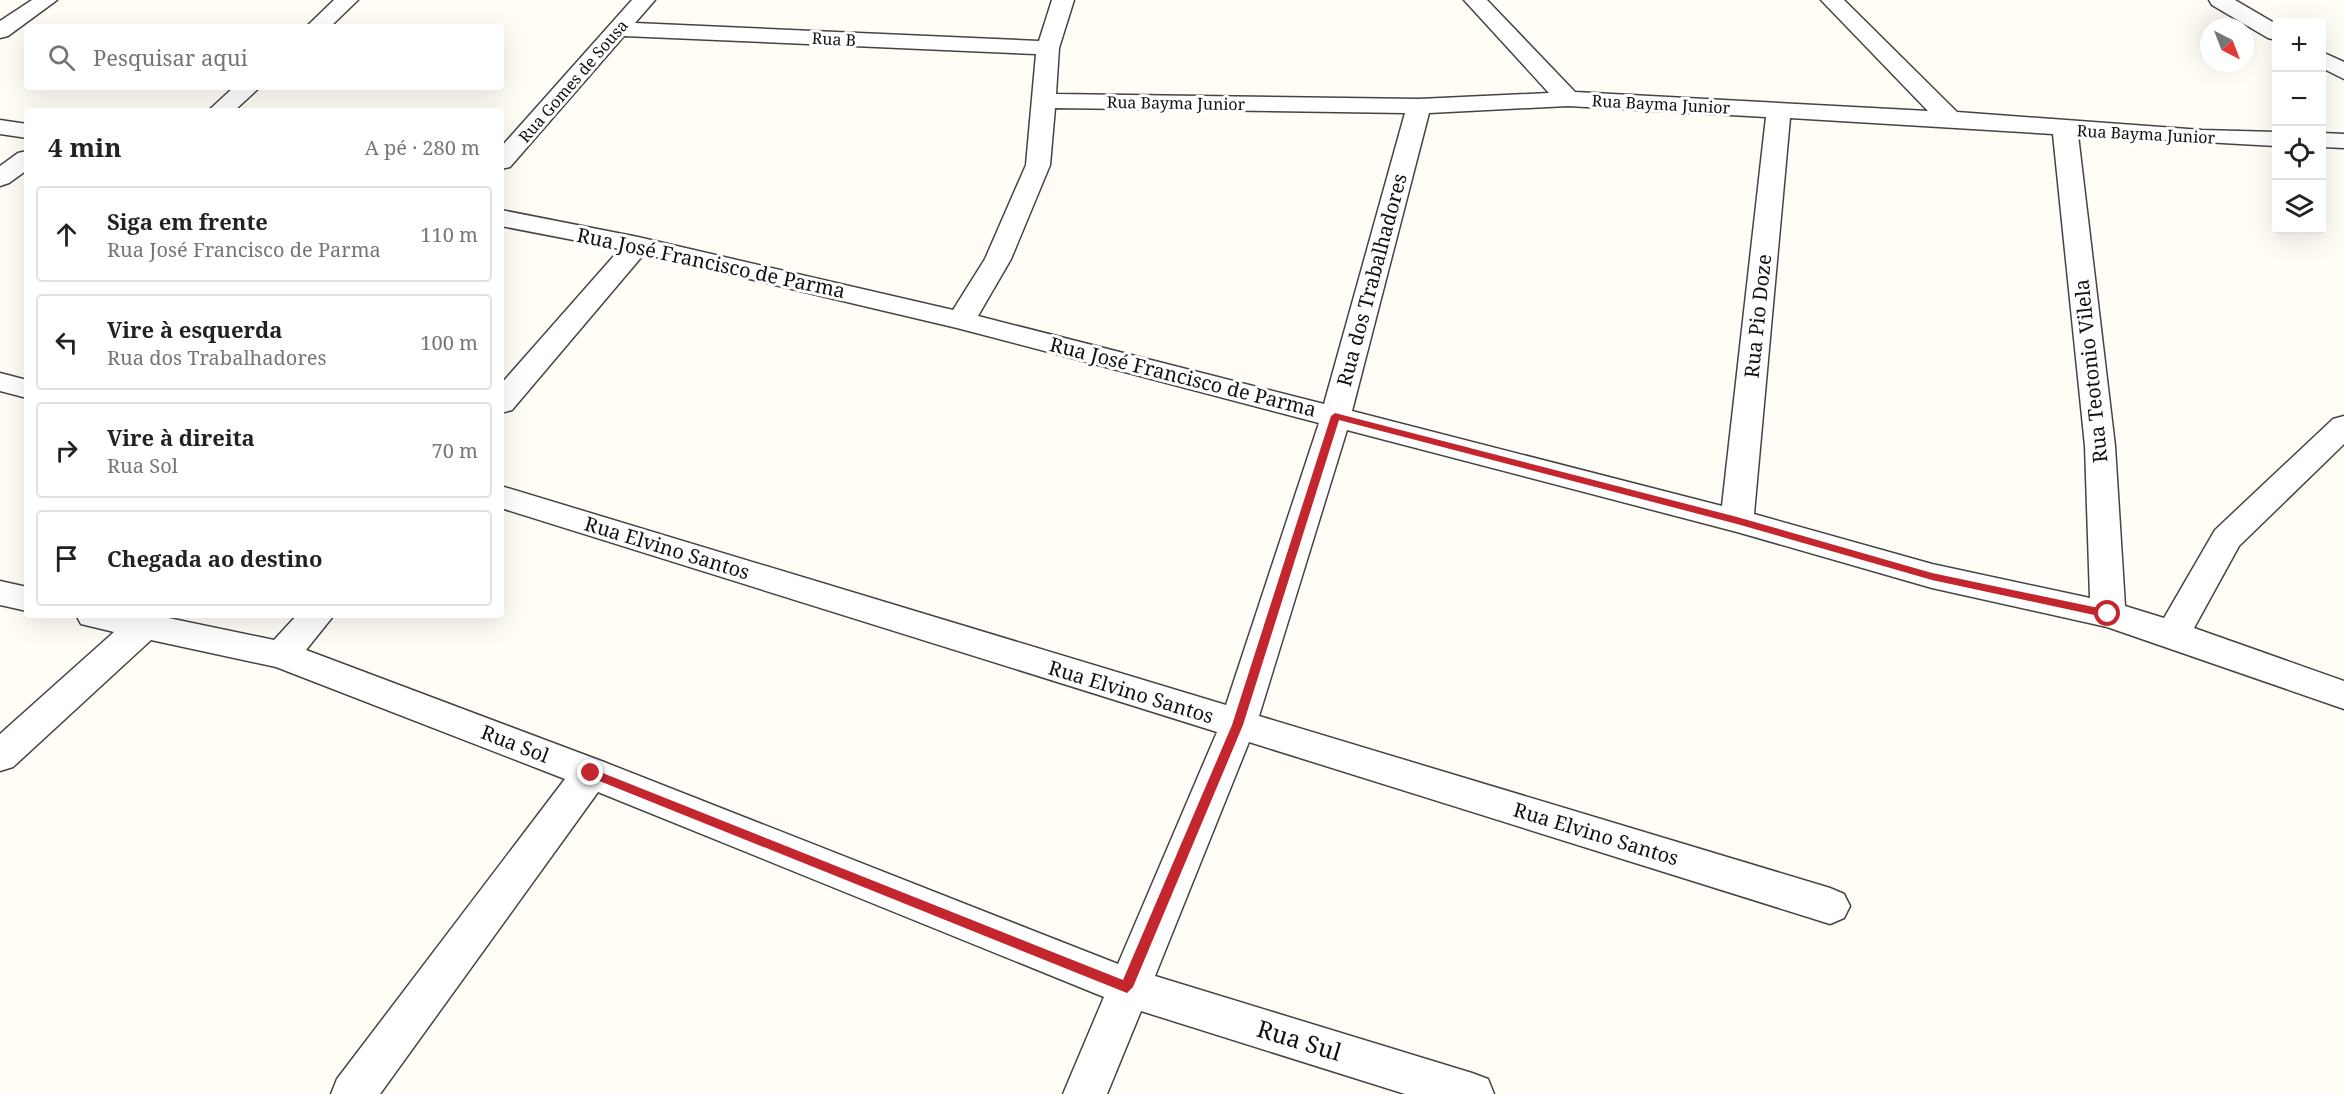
<!DOCTYPE html>
<html lang="pt">
<meta charset="utf-8">
<style>
:root{--surface:#fff;--page:#f6f6f6;--text:#222;--muted:#767676;--line:#e0e0e0}
body{margin:0;font-family:"Noto Serif",serif;background:var(--page);color:var(--text)}
.controls{position:absolute;right:18px;top:18px;display:grid;overflow:hidden;border-radius:6px;box-shadow:0 6px 24px #0002}
.controls button{width:54px;height:54px;display:grid;place-items:center;padding:0;border:0;border-bottom:2px solid var(--line);background:var(--surface);color:var(--text);font:30px sans-serif}
.compass{position:absolute;left:2200px;top:18px;width:54px;height:54px;border-radius:50%;background:var(--surface);box-shadow:0 6px 24px #0002;rotate:138deg}
.stop{position:absolute;width:18px;height:18px;margin:-14px;border:4px solid #c4262e;border-radius:50%;background:#fff}
.stop.end{background:#c4262e;border-color:#fff;box-shadow:0 2px 6px #0008}
.list{margin:0;padding:0;list-style:none}
h2{display:flex;justify-content:space-between;align-items:center;height:78px;margin:0;padding:0 24px;font-size:26px}
h2 small{font-size:20px;font-weight:400;color:var(--muted)}
.list li{display:grid;grid-template-columns:39px 1fr auto;gap:18px;align-items:center;box-sizing:border-box;height:96px;margin:0 12px 12px;padding:0 12px;border:2px solid var(--line);border-radius:6px}
.list b{display:block;font-size:22px;white-space:nowrap}
.list p{margin:0;font-size:20px;white-space:nowrap;color:var(--muted)}
.list em{font-size:20px;font-style:normal;color:var(--muted)}
.icon{flex:none;width:33px;height:33px;fill:none;stroke:currentColor;stroke-width:2;stroke-linecap:round;stroke-linejoin:round}
.map{position:relative;flex:none;width:2344px;height:1094px;overflow:hidden}
.search{position:absolute;background:var(--surface);box-shadow:0 6px 24px #0002;left:24px;top:24px;width:480px;height:66px;display:flex;align-items:center;gap:15px;box-sizing:border-box;padding:0 21px;border-radius:6px;color:var(--muted);font-size:22px}
.panel{position:absolute;background:var(--surface);box-shadow:0 6px 24px #0002;left:24px;top:108px;width:480px;height:510px;border-radius:6px}
.map>svg:first-child{display:block}
</style>
<div class="map">
<svg width="2344" height="1094" viewBox="0 0 2344 1094">
<rect width="100%" height="100%" fill="#fffdf5"/>
<g fill="none" stroke-linecap="round" stroke-linejoin="round">
<defs>
<path id="minor" d="M32 0H57L8 36 0 38V21Z
M334 0H358L330 27H306Z
M632 0H655L635 23 1039 41 1052 0H1074L1059 48 1056 94 1419 99 1549 93 1464 0H1487L1575 92 1928 111 1821 0H1844L1957 112 2202 130 2276 132V146L2078 135 2115 446 2125 606 2164 618 2215 530 2333 419 2344 416V444L2239 546 2194 628 2344 681V709L2107 627 1932 588 1737 532 1347 430 1259 716 1830 888 1844 894 1850 906 1844 918 1830 924 1249 742 1155 976 1472 1073 1488 1079 1494 1094H1405L1141 1011 1107 1094H1063L1104 997 598 792 380 1094H331L337 1079 565 779 276 667 151 640 13 767 0 771V734L114 632 81 624 76 615H154L274 640 297 615H334L306 650 604 762 1118 964 1217 732 501 508V486L1226 705 1319 423 957 328 644 254 512 410 501 413V384L620 249 501 226V210L638 237 953 310 985 259 1026 165 1036 54 624 36 510 167 501 169V147ZM1568 106 1766 117 1722 506 1352 411 1429 113ZM1055 108 1405 113 1324 404 978 316 1011 259 1050 165ZM1790 118 2053 134 2085 446 2090 598 1932 564 1754 514Z
M2209 0H2235L2276 24V40L2268 38 2212 5Z
M2322 52 2344 62V79L2322 68Z
M234 87H260L234 111H208Z
M0 120 27 124V138L0 134Z
M2322 133 2344 134V148L2322 147Z
M27 151V170L9 183 0 186V166L18 153Z
M0 373 27 380V398L0 391Z
M0 581 27 587V611L0 605Z"/>
</defs>
<use href="#minor" stroke="#444" stroke-width="3"/>
<use href="#minor" fill="#fff" fill-rule="evenodd"/>
</g>
<path fill="#c4262e" d="M1335 413 1737 517 1932 573 2108 610 2113 614 2108 618 1932 580 1737 524 1339 420 1243 725 1133 987 1127 993 587 776 585 773 587 770H595L1123 980 1232 725 1331 416Z"/>
<g text-anchor="middle" stroke-width="6" stroke-linejoin="round" paint-order="stroke">
<g font-size="16" fill="#111" stroke="#fff">
<text transform="translate(834 39) rotate(3)" y="6">Rua B</text>
<text transform="translate(573 81) rotate(-49)" y="6">Rua Gomes de Sousa</text>
<text transform="translate(1176 103) rotate(1)" y="6">Rua Bayma Junior</text>
<text transform="translate(1661 104) rotate(3)" y="6">Rua Bayma Junior</text>
<text transform="translate(2146 134) rotate(3)" y="6">Rua Bayma Junior</text>
</g>
<g font-size="20" fill="#111" stroke="#fff">
<text transform="translate(711 263) rotate(12)" y="7">Rua José Francisco de Parma</text>
<text transform="translate(1372 280) rotate(-75)" y="7">Rua dos Trabalhadores</text>
<text transform="translate(1758 316) rotate(-84)" y="7">Rua Pio Doze</text>
<text transform="translate(2091 371) rotate(-96)" y="7">Rua Teotonio Vilela</text>
<text transform="translate(1183 377) rotate(14)" y="7">Rua José Francisco de Parma</text>
<text transform="translate(667 548) rotate(17)" y="7">Rua Elvino Santos</text>
<text transform="translate(1131 692) rotate(17)" y="7">Rua Elvino Santos</text>
<text transform="translate(515 744) rotate(21)" y="7">Rua Sol</text>
<text transform="translate(1596 834) rotate(17)" y="7">Rua Elvino Santos</text>
</g>
<g font-size="24" fill="#111" stroke="#fff">
<text transform="translate(1299 1041) rotate(17)" y="8">Rua Sul</text>
</g>
</g>
</svg>
<div class="controls">
<button>+</button>
<button>−</button>
<button><svg class="icon" aria-label="locate" viewBox="0 0 24 24"><circle cx="12" cy="12" r="6"/><path d="M12 2v4M12 18v4M2 12h4M18 12h4"/></svg></button>
<button><svg class="icon" aria-label="layers" viewBox="0 0 24 24"><path d="M12 4l9 5-9 5-9-5zM3 14l9 5 9-5"/></svg></button>
</div>
<svg class="compass" viewBox="-18 -18 36 36"><path d="M0-13l5 13h-10z" fill="#e53935"/><path d="M0 13l5-13h-10z" fill="#767676"/></svg>
<div class="stop" style="left:2108px;top:614px"></div>
<div class="stop end" style="left:591px;top:773px"></div>
<div class="search"><svg class="icon" aria-label="search" viewBox="0 0 24 24"><circle cx="10" cy="10" r="6"/><path d="M15 15l6 6"/></svg>Pesquisar aqui</div>
<section class="panel">
<h2>4 min<small>A pé · 280 m</small></h2>
<ul class="list">
<li><svg class="icon" aria-label="ahead" viewBox="0 0 24 24"><path d="M12 20V5M6 11l6-6 6 6"/></svg><div><b>Siga em frente</b><p>Rua José Francisco de Parma</p></div><em>110 m</em></li>
<li><svg class="icon" aria-label="left" viewBox="0 0 24 24"><path d="M17 20v-9H6M10 6l-5 5 5 5"/></svg><div><b>Vire à esquerda</b><p>Rua dos Trabalhadores</p></div><em>100 m</em></li>
<li><svg class="icon" aria-label="right" viewBox="0 0 24 24"><path d="M7 20v-9h11M14 6l5 5-5 5"/></svg><div><b>Vire à direita</b><p>Rua Sol</p></div><em>70 m</em></li>
<li><svg class="icon" aria-label="arrive" viewBox="0 0 24 24"><path d="M6 21V4h12l-3 4 3 4H6"/></svg><div><b>Chegada ao destino</b></div></li>
</ul>
</section>
</div>
